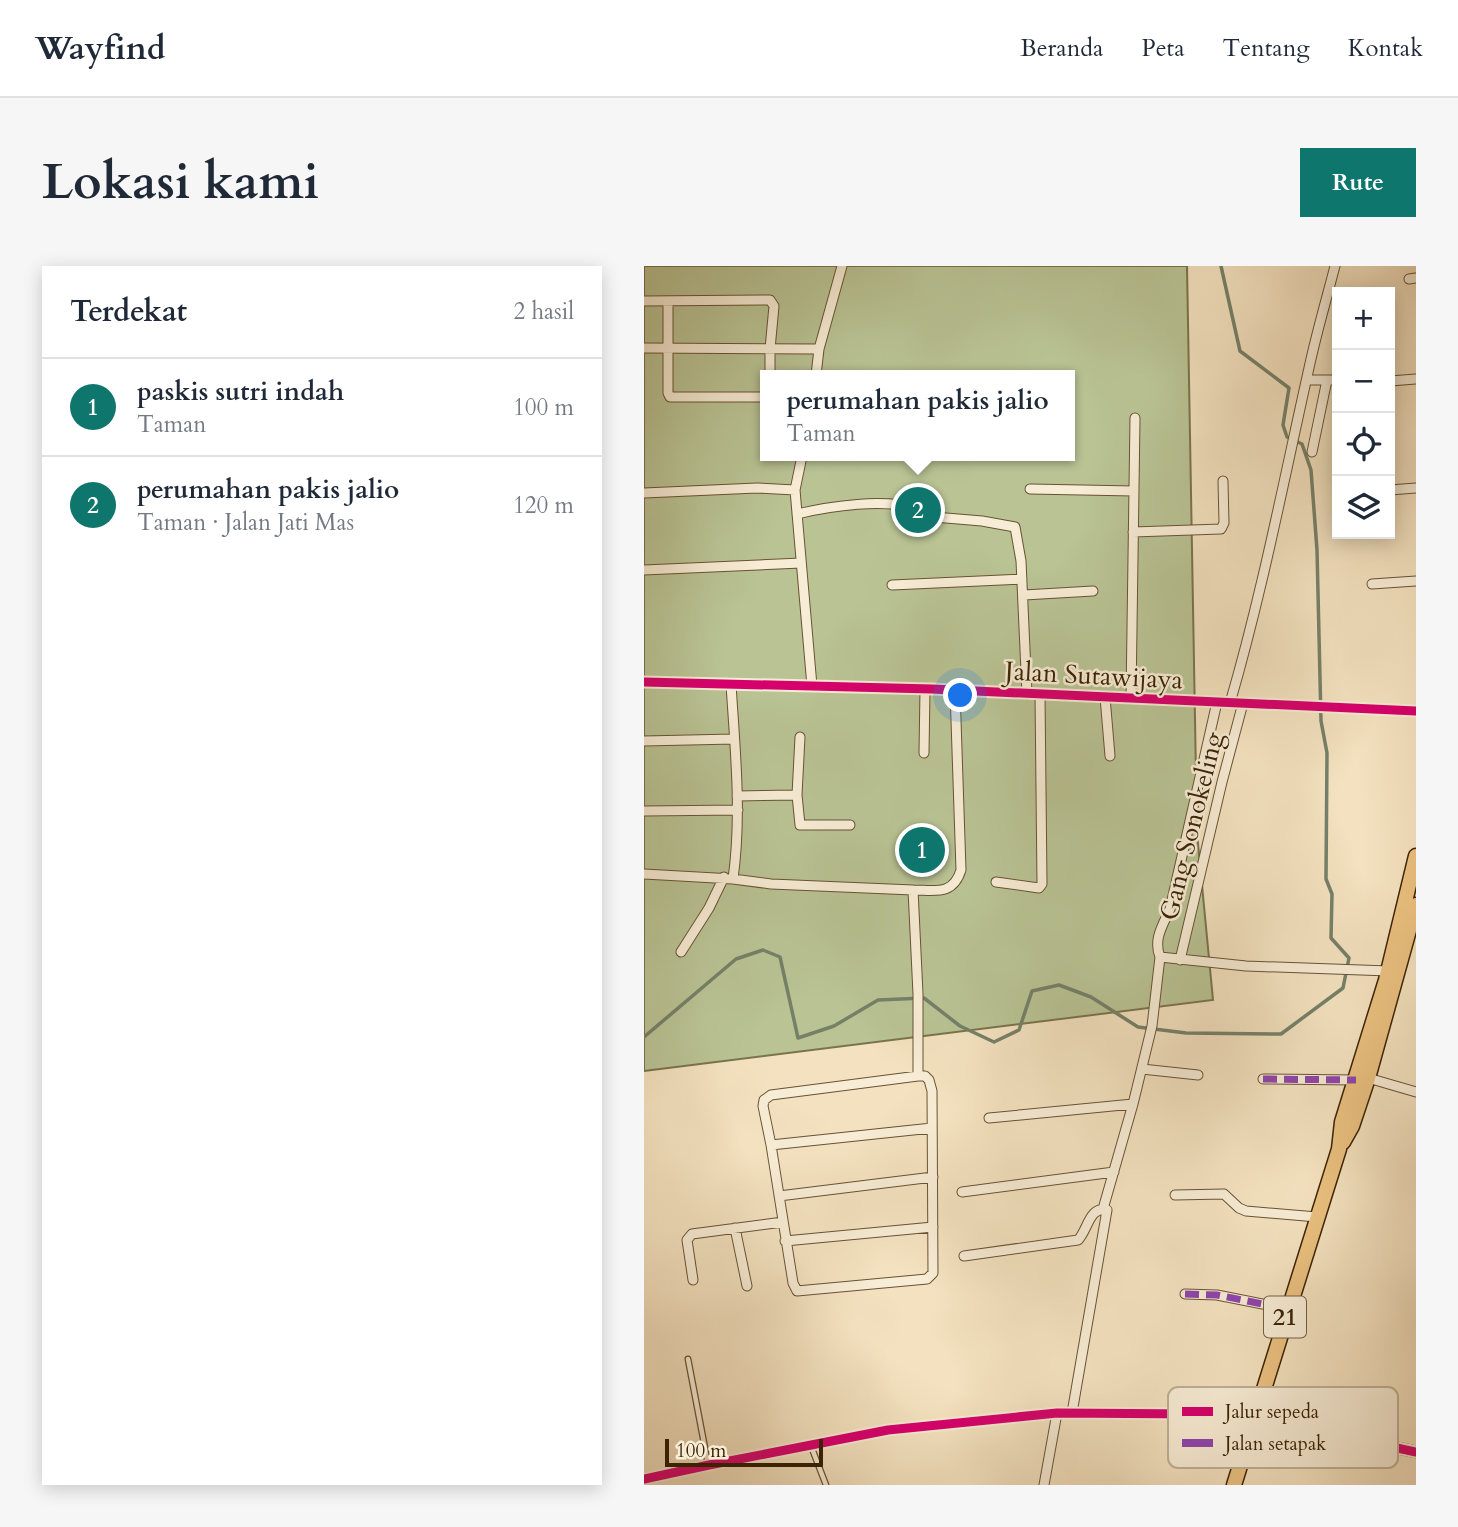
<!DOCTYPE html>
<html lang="id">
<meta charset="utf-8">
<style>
:root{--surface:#fff;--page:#f6f6f7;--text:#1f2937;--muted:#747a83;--line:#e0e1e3;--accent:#0f766e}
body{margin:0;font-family:Cardo,serif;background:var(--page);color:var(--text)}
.controls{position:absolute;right:21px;top:21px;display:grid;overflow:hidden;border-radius:0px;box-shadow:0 4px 18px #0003}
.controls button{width:63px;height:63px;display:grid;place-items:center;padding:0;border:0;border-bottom:2px solid var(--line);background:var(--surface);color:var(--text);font:35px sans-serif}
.scale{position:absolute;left:21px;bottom:18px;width:158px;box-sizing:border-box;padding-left:7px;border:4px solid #3b2304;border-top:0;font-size:19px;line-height:24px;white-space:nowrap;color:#3b2304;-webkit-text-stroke:5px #f7ecd5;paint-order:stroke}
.you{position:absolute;left:317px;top:430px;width:24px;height:24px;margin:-18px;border:5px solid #fff;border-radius:50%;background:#1a73e8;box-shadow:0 0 0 10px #1a73e833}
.badge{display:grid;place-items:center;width:46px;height:46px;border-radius:50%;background:var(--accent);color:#fff;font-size:23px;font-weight:700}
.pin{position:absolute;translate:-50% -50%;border:4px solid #fff;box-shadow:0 2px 7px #0006}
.popup{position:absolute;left:116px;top:104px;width:315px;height:91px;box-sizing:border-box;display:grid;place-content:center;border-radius:0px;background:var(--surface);filter:drop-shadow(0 2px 5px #0005);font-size:23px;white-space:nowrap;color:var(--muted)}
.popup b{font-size:26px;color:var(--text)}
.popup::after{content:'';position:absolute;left:50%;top:100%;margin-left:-14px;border:14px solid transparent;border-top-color:var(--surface)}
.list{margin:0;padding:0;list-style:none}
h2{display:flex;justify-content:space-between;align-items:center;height:91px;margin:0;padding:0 28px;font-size:30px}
h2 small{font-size:23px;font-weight:400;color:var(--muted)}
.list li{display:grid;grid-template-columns:46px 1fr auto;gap:21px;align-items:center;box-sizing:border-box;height:98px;padding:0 28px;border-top:2px solid var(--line)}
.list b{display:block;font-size:26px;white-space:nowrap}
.list p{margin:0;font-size:23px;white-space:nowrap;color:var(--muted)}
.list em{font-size:23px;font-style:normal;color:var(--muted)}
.icon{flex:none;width:38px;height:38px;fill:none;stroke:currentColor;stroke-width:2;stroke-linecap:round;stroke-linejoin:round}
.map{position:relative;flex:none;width:772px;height:1219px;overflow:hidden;border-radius:0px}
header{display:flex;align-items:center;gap:42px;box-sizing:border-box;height:98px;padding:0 35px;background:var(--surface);border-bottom:2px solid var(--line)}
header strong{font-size:33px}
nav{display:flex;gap:38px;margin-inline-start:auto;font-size:24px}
.intro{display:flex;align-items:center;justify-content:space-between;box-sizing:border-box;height:168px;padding:0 42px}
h1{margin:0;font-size:49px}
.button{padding:18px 32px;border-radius:0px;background:var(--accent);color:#fff;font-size:24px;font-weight:700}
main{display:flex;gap:42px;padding:0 42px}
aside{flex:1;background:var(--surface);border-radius:0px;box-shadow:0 4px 18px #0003}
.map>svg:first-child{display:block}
</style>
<header>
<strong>Wayfind</strong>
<nav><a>Beranda</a><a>Peta</a><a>Tentang</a><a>Kontak</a></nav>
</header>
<div class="intro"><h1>Lokasi kami</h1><a class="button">Rute</a></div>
<main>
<aside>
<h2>Terdekat<small>2 hasil</small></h2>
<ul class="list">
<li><span class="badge">1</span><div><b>paskis sutri indah</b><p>Taman</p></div><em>100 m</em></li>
<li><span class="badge">2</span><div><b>perumahan pakis jalio</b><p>Taman · Jalan Jati Mas</p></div><em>120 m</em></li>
</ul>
</aside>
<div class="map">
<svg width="772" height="1219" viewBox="0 0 772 1219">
<rect width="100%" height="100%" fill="#f3e1bf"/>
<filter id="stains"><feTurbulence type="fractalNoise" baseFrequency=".00286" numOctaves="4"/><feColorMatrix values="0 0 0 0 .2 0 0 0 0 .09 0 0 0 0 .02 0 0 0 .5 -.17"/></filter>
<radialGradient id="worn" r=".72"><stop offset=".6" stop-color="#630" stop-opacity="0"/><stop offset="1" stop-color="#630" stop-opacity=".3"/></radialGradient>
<path fill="#b9c394" stroke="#7a734c" stroke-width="2" fill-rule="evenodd" d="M0 0H543L553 567 569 734 0 805ZM122 109H426V190H122Z"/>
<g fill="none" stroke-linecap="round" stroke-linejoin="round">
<path stroke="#758069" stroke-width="3.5" d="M0 771 92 693 119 684 136 691 154 772 190 760 234 734 280 732 316 760 350 776 375 764 388 725 415 719 447 731 494 761 542 767 637 768 699 722 705 692 687 672 688 628 682 613 683 487 677 455 673 284 667 204 658 178 643 171 639 159 645 122 596 85 577 0"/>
<defs>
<path id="service" d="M44 1093 64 1198
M167 1180 182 1219"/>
<path id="minor" d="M765 13 772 12
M0 35 126 34 130 40 126 83V109
M24 35V127L26 131H122
M0 82 175 83
M172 109 175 83 198 0
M663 114H693
M746 115 772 113
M668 186 683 114
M158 190 151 224 168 420
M386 223 490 225
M746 224 772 222
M0 227 113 222 151 224
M153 248C187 240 240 232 274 243L278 250 338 255 371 261 377 295 383 428
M489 266 577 263 580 257 579 215
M0 304 157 297
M728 318 772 315
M248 319 378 313
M380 329 449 325
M0 416 288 423 772 445
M461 431 466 490
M487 432 491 152
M573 436 526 643C519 659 509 673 516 691L602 700 745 705
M586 437C619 324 641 208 667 93 674 62 683 31 691 0
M0 475 90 473
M280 487 281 423
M153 529 156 471
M93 530 153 529 156 559H206
M0 545 94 544
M0 608 89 613C98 548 91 483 87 418
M89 613 127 618 269 624
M352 616 395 622 398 618 396 428
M37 686 65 642 80 611
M536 694 578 516 599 437
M498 803 554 809
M274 810H281L285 814 288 825 289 1007 283 1013 153 1025 149 1017 127 879 119 840 120 834 127 829Z
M274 810V728L269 624C291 624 309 630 317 604L311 424
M724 812 772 826
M619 813 712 814
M345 852 489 838
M127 879 288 862
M318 926 470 906
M531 929 580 928 595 942 602 945 673 951
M135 930 289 911
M459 943 489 838 508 760 516 691
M91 962 103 1020
M141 975 289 961
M320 990 434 974C444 964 445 940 463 944L428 1147
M49 1014 43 974 48 968 139 956
M541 1028 573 1029 644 1043
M0 1213 65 1199 244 1164 413 1147 555 1148 611 1151
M400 1219 413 1147"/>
<path id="tertiary" d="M611 1151 772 1186"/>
<path id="trunk" d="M699 876 708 860 724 812 772 639
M590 1219 695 883 698 856 742 714 772 590"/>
</defs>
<use href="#service" stroke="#695233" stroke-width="7"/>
<use href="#minor" stroke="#695233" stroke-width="11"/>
<use href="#tertiary" stroke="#695233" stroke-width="13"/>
<use href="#trunk" stroke="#3b2304" stroke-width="17"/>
<use href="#service" stroke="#f7ecd5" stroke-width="4.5"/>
<use href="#minor" stroke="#f7ecd5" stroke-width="9"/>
<use href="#tertiary" stroke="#f7ecd5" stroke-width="10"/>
<use href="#trunk" stroke="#eac080" stroke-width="14"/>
<path stroke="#8e44ad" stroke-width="7" stroke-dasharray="14 7" stroke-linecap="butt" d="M619 813 712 814
M541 1028 573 1029 644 1043"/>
<defs>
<path id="cycleway" d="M0 416 288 423 772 445
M0 1213 65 1199 244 1164 413 1147 555 1148 611 1151 772 1186"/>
</defs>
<use href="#cycleway" stroke="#f7ecd5" stroke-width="13"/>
<use href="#cycleway" stroke="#d6006c" stroke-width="9"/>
</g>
<g text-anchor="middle" stroke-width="5" stroke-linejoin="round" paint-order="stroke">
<rect fill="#f7ecd5" stroke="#735f43" stroke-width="2" x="620" y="1030.5" width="42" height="41" rx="5"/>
<g font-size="24" font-weight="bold" fill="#3b2304">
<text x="641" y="1059">21</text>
</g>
<g font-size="26" fill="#3b2304" stroke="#f7ecd5">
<text transform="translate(450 409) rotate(3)" y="9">Jalan Sutawijaya</text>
<text transform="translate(547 560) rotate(-76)" y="9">Gang Sonokeling</text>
</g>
</g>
<rect x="524" y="1121" width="230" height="81" rx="10" fill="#f7ecd5" stroke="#bfb096" stroke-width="2"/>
<rect x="538" y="1141" width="31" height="9" fill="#d6006c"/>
<rect x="538" y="1173" width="31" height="8" fill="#8e44ad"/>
<g font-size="19" fill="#3b2304">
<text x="581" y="1152">Jalur sepeda</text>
<text x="581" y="1184">Jalan setapak</text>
</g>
<rect width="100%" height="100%" filter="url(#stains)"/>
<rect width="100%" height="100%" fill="url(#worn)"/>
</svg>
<div class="controls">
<button>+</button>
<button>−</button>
<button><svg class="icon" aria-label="locate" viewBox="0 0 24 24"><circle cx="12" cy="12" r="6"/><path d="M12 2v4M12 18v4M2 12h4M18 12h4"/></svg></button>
<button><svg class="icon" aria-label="layers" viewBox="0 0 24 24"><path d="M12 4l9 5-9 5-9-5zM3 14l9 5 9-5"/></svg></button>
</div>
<div class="scale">100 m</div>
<div class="you"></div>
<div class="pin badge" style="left:278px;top:584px">1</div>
<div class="pin badge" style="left:274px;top:244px">2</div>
<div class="popup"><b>perumahan pakis jalio</b>Taman</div>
</div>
</main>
